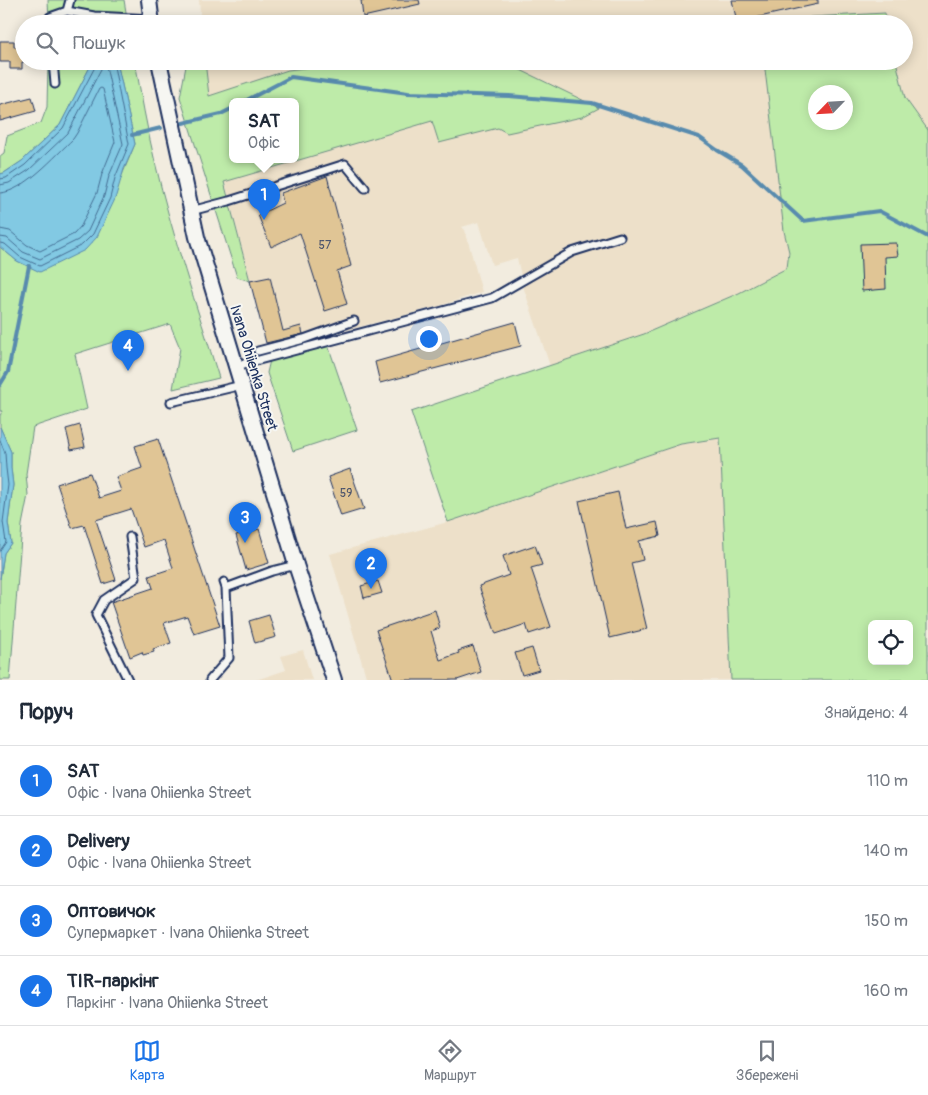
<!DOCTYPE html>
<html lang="uk">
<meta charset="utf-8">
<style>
:root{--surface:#fff;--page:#f2f2f3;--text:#1f2937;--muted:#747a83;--line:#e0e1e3;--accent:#1a73e8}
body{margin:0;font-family:Pangolin,sans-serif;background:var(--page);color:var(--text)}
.controls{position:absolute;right:15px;bottom:15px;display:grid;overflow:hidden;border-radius:8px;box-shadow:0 2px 12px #0003}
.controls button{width:45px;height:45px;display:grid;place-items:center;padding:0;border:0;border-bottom:1px solid var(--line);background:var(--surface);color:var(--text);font:25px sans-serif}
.compass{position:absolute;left:808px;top:85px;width:45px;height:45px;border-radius:50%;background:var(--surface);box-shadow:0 2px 12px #0003;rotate:245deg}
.you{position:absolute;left:428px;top:338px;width:18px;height:18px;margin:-12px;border:4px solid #fff;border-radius:50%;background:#1a73e8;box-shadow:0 0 0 8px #1a73e833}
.badge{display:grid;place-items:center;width:32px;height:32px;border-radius:50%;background:var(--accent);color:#fff;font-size:16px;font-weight:700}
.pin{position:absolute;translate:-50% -41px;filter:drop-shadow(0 1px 2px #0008)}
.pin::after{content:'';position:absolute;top:26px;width:18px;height:15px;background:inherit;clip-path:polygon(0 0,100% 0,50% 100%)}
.popup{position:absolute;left:229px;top:98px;width:70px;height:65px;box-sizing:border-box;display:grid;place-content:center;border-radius:8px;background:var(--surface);filter:drop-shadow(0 1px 4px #0005);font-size:16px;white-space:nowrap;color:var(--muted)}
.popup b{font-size:19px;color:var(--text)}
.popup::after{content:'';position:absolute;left:50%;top:100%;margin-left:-10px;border:10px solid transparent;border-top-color:var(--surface)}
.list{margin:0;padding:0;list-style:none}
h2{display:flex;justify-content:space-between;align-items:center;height:65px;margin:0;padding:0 20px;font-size:21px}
h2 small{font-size:16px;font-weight:400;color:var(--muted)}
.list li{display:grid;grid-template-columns:32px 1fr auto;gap:15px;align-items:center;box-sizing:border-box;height:70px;padding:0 20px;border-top:1px solid var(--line)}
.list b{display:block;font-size:19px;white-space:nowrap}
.list p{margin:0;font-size:16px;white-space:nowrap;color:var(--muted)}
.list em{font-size:16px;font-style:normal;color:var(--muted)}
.icon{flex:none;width:28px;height:28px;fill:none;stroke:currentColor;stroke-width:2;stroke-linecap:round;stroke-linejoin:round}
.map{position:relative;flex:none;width:928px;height:680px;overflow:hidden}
.search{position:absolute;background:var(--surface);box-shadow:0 2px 12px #0003;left:15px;right:15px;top:15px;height:55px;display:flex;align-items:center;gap:12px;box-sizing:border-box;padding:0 18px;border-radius:28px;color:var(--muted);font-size:19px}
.sheet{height:345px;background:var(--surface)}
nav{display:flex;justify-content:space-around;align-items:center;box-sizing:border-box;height:70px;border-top:1px solid var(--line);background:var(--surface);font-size:14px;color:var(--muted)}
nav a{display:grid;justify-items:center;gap:2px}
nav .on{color:var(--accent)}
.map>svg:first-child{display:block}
</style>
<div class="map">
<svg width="928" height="680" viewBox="0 0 928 680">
<rect width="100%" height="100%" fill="#f2ecdf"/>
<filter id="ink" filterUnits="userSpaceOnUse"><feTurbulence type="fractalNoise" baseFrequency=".02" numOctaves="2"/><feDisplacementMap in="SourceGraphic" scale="10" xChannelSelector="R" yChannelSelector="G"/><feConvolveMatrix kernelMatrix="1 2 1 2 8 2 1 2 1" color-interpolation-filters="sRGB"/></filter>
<g filter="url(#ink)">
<path fill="#ede0c9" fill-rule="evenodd" d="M172 0H928V167L789 252 787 268 739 293 644 334 550 366 524 289 517 258 492 265 479 222 462 227 465 230 482 292 436 307 343 331 269 353 212 133 205 61H904V24H201L199 0ZM816 92H846V122H816ZM233 101H295V159H233Z
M720 438 731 680H367L330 554 448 522 681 444Z
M303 650 312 680H256L286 670 281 656Z"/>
<path fill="#beeba9" stroke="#6c8d84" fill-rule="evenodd" d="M48 0H124L128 24H49Z
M885 13 887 24H785L811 17Z
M48 61H135C141 95 147 129 155 162 172 235 197 307 219 378L173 389 180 348 170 324 75 354 87 409 33 427 26 474 28 495 22 525 10 680H0V579L4 553 11 543 8 523 13 485 11 468V452L0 427V416L2 411H0V247L17 261 40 271 120 180 135 144 117 62 92 63 60 125 22 161 4 173 0 174V156L4 153 7 136 41 123 47 107Z
M187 61H205L209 96 288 70 364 61H502L599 108 582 117 507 133 498 128 439 143 432 121 224 182 250 281 237 277 180 97ZM233 101H295V159H233Z
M764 61H896L905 98 928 130V680H731L720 438 681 444 448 522 411 412 644 334 739 293 787 268 789 252 784 231ZM816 92H846V122H816ZM872 624H909V661H872Z
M328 345 357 430 293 451 267 373 270 360Z"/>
<path fill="#82c9e3" stroke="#598bae" d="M117 62 135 144 124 169 115 199 97 237 85 250 40 272 17 261 0 247V174L4 173 22 161 60 125 92 63Z
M0 427 11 452V468L13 485 8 523 11 543 4 553 0 579Z"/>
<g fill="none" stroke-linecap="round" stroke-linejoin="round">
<path stroke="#446d93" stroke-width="1" d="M0 179 6 178 25 165 63 128 96 65 97 61
M0 185 9 183 29 170 68 133 102 67 104 65 106 66 123 144 109 176 104 196 88 231 78 240 40 259 23 252 7 238 0 237
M0 193C24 192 56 155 73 139L77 133 99 89 101 88 103 89 115 142 102 174 97 193 81 226 74 234 40 251 27 245 10 231 0 229
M0 243 5 244 20 257 40 266 82 245 93 234 110 198 115 178 129 144 113 61
M0 440 5 453 6 468 8 485 3 522 6 542 0 551"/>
<path stroke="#598bae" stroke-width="4" d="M245 101 291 77 408 93 509 96 592 103 699 137 717 150 742 165 803 221 879 211 928 237
M183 123 221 114 233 108
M132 135 161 128
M0 385 8 372 29 266"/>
</g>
<path fill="#e0c595" stroke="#1b2f5e" d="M361 0H419L420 4 363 17Z
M732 0H818V4L737 22Z
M0 41H14V47H24V62H22V69H10V62H0Z
M32 97 36 111 0 121V105Z
M327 176 351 266 337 271 347 304 325 311 300 233 271 247 258 215 283 203 281 193Z
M896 243 898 256 885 257 886 289 862 291 860 244Z
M270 277 283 331 301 326 303 334 266 343 250 281Z
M515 322 521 346 380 383 375 362Z
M80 425 85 447 71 450 66 429Z
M158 439 220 626 194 634 187 616 164 623 171 643 153 649 154 652 143 655 142 652 130 657 111 602 153 588 149 576 173 568 164 540 144 547 131 509 96 520 116 580 103 584 84 525 72 528 57 484 90 473 99 498 121 491 116 477 142 468 135 446Z
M350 469 364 509 341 516 328 477Z
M618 492 626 529 657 522 660 536 639 541 643 560 631 563 647 629 610 638 579 501Z
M259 529 269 563 246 570 236 535Z
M535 545 542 565 531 568 551 627 529 634 526 624 496 634 479 586 509 575 503 556Z
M378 581 382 593 364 598 361 586Z
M435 610 440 628 431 631 440 660 459 653 458 651 473 646 481 672 457 680H393L376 630Z
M269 615 276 637 255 643 249 621Z
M532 648 539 670 522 675 515 653Z"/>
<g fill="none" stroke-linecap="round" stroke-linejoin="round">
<defs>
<path id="lane" d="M67 11 94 16 152 19
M50 24V17L67 11 70 0
M53 61 55 84
M191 211 229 201 345 164 365 188
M258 351 304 339 354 321
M236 366 492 298 572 252 620 237
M171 402 242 385
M224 582 226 588 272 571 296 565
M128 680 96 615 104 600 136 578 130 537
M210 680 229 658 226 588"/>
<path id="street" d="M149 0 152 24
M159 61 197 237 296 565 334 680"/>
</defs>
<use href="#lane" stroke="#1b2f5e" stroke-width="11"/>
<use href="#street" stroke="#1b2f5e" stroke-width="18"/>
<use href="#lane" stroke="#f6f6f2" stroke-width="7"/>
<use href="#street" stroke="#f6f6f2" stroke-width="14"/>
</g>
</g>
<g text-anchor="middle" stroke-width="4" stroke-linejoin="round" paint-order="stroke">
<g font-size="12" fill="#4c546c">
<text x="325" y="249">57</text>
<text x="346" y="497">59</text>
</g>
<g font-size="15" fill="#1b2f5e" stroke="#f6f6f2">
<text transform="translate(254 368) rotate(73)" y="5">Ivana Ohiienka Street</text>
</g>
</g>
</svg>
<div class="controls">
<button><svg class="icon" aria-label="locate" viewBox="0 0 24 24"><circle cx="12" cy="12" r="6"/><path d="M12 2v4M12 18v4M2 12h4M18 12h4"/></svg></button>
</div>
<svg class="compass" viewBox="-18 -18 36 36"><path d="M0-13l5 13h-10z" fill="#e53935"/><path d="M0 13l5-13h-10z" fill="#747a83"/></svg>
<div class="you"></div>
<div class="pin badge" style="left:264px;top:220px">1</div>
<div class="popup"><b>SAT</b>Офіс</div>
<div class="pin badge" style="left:371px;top:589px">2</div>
<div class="pin badge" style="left:245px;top:543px">3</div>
<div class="pin badge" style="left:128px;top:371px">4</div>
<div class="search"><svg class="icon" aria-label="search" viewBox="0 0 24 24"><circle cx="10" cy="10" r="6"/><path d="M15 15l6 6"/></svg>Пошук</div>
</div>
<section class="sheet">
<h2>Поруч<small>Знайдено: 4</small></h2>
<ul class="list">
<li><span class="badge">1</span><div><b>SAT</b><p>Офіс · Ivana Ohiienka Street</p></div><em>110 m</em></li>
<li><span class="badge">2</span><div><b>Delivery</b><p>Офіс · Ivana Ohiienka Street</p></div><em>140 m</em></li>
<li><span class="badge">3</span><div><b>Оптовичок</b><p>Супермаркет · Ivana Ohiienka Street</p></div><em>150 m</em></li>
<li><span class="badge">4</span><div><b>TIR-паркінг</b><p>Паркінг · Ivana Ohiienka Street</p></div><em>160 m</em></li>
</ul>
</section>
<nav>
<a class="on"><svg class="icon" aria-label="map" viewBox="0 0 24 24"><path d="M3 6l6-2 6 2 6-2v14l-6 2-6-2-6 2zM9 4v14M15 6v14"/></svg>Карта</a>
<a><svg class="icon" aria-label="directions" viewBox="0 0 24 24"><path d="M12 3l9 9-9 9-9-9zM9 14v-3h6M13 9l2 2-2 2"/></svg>Маршрут</a>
<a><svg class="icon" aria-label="saved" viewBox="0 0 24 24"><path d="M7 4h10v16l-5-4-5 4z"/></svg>Збережені</a>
</nav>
